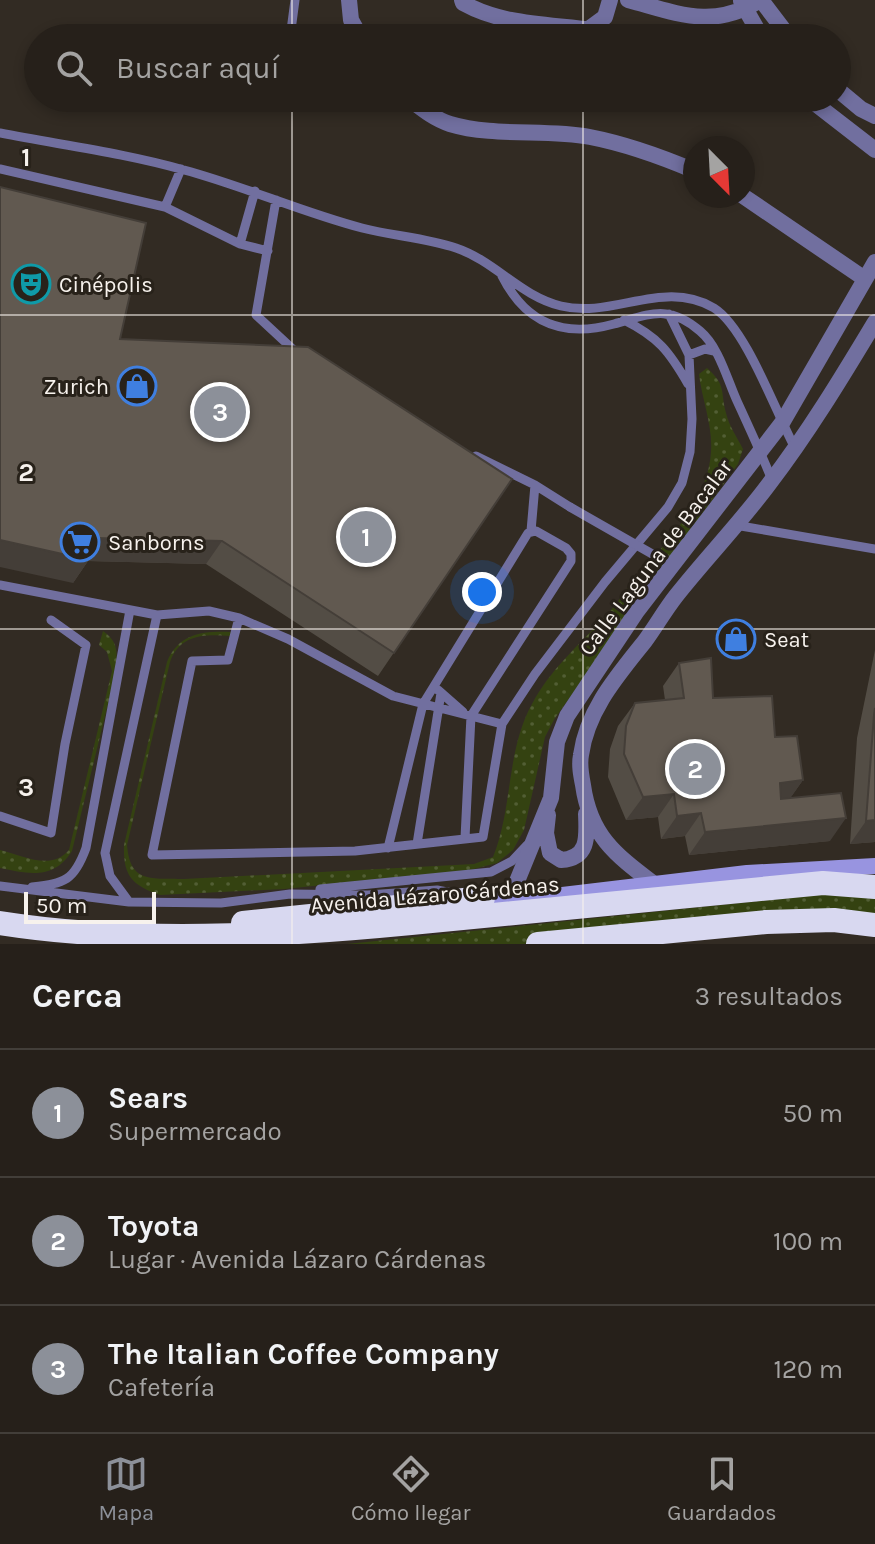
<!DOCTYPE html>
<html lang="es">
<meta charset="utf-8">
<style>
:root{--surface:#26201a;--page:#322d27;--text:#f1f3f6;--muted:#a4a3a2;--line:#423e39;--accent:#8c9099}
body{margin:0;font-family:Karla,sans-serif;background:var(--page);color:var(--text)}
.compass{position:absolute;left:683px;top:136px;width:72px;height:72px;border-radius:50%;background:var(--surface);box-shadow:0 4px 12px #0003;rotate:156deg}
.scale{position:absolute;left:24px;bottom:20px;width:132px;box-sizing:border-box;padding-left:8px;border:4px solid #f7f2ed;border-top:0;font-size:22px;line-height:28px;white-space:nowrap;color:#f7f2ed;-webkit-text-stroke:6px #28221a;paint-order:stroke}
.you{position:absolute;left:482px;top:592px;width:28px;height:28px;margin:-20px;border:6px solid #fff;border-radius:50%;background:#1a73e8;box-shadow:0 0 0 12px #1a73e833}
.badge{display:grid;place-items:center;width:52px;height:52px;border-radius:50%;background:var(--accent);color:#fff;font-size:26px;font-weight:700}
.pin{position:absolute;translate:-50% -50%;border:4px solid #fff;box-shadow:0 2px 8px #0006}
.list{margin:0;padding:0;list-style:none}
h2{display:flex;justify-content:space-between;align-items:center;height:104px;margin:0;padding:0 32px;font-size:34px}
h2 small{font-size:26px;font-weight:400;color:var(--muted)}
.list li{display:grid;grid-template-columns:52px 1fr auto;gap:24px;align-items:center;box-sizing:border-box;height:128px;padding:0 32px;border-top:2px solid var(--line)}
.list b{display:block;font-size:30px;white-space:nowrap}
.list p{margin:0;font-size:26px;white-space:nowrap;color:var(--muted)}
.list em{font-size:26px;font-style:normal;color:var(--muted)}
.icon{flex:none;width:44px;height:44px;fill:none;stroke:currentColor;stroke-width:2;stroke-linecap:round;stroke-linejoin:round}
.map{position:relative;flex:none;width:875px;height:944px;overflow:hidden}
.search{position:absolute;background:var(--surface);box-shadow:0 4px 12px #0003;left:24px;right:24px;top:24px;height:88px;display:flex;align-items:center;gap:20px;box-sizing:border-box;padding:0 28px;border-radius:44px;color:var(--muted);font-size:30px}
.sheet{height:488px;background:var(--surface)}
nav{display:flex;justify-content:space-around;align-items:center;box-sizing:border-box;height:112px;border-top:2px solid var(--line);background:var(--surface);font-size:22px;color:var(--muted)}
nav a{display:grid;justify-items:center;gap:4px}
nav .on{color:var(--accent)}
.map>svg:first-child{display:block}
</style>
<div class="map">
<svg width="875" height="944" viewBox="0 0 875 944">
<defs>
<pattern id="grass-dots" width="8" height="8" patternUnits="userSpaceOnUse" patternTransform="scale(2)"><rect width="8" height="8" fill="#344211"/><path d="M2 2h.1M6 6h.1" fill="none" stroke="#525e34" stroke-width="1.8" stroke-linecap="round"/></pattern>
</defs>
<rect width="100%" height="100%" fill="#322b23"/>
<path fill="url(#grass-dots)" d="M707 368C727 386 720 391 726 413 729 426 737 437 743 449L738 464 555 718 545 737 524 830 513 850 497 863 470 870 284 889 160 895C132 885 123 876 124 845L167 662C179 633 203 631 231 632V636C205 634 180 634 170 662L127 845C130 884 152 878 184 879L474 864 493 857C513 808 506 751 532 704 550 670 577 647 602 620 614 608 623 594 633 581 663 545 708 503 711 452 713 426 702 400 699 374Z
M103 631C119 642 117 653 116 671L72 851C54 880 29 874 0 868V850C24 856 51 871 69 850L112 671 107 652 99 645Z
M827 894 875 895V918L523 944H347Z"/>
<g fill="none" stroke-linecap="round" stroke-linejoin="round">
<path stroke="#716f9f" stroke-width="9" d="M290 38 295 0
M0 133C61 145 124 153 184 170 244 186 301 212 362 228 393 236 426 238 456 248 495 261 520 296 561 306 613 319 664 278 714 308 746 328 776 413 795 448
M0 169 165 207 240 244 268 251
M276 200 256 315 297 353
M165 207 181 169
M240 244 255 191
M502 276C526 324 563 338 614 324 648 315 668 303 700 331 719 347 727 379 737 401 749 427 761 453 772 480
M624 320C658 337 669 351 688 384
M689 355 705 349 714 351
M476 456 535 485 570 507
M735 525 875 549
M531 531 535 485
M0 585 157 615 209 611 239 618 288 639 393 696 502 724
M239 618 228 660 192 661 152 855 355 851 483 837 502 724 535 674 605 582 668 507 682 483 690 452 692 419 689 355 669 314
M438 690 463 712
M0 816 51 833 65 744 86 645 51 620
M417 844 441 693
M388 848 423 704 528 533 536 531 566 548 571 554V561L471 716 465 838
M0 886 129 902 221 903 290 894 368 895 437 890 452 893
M32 887C65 883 74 881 86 848L130 610
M320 889 491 872 512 861 527 845
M129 902 110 876 105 853 157 615"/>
<path stroke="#716f9f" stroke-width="16" d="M349 0 351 20 361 38
M462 0 463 3C515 32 575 21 630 38
M628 0C677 13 713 30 760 0
M761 0 790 38
M741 1 762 38
M590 28 605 17 610 0
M837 89 861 109 875 116
M408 98C421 108 434 119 450 124 493 137 546 129 590 137 626 144 662 157 695 171
M808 98 875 150
M743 196 865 279
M548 815 546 833 550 853 561 860C589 858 587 837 586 814
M654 884C616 855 590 836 583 785 581 775 579 765 581 755 587 710 618 675 645 641 656 626 665 610 676 596 706 558 740 523 769 484 808 433 842 377 875 322
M511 896 551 798 557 742 567 716 637 611 782 423 875 262"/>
<path stroke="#9894e0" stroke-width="16" d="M483 898 554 896 747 873 875 866"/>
<path stroke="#d8d8f0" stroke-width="24" d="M0 923C134 944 276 936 411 923 549 910 686 896 823 883L875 887
M243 923 483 898
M538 944 766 922 834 920 875 925"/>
<path stroke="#716f9f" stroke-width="9" d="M570 507 654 555"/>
</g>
<path fill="#534d45" d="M120 339 512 479 378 676 206 564 88 561 73 583Z
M875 650V842L850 844 857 738Z
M679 663 713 698 775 737 803 780 790 798 830 841 689 855 685 836 661 839 658 817 626 820 608 777 610 749 618 726 635 703 665 700 663 686Z"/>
<path fill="#443e38" d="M95 538 222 541 206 564 88 561 73 583 0 567V540Z
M803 780 787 803 764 806 780 783Z
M674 794 658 817 626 820 643 797Z
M701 813 685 836 661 839 677 816Z
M846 818 830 841 689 855 705 832Z
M875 820V842L850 844 866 821Z"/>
<path fill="#615950" stroke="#443e38" stroke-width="2" d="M0 187 146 223 120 339 308 347 512 479 394 653 222 541 95 538 89 560 0 540Z
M711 658 713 698 772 696 775 737 797 736 803 780 780 783 781 799 841 793 846 818 705 832 701 813 677 816 674 794 643 797 624 754 626 726 635 703 684 698 679 663Z
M875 708V820L866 821 874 715Z"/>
<path fill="none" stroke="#f7f2ed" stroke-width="2" stroke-opacity="0.55" d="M292 0V38M583 0V38M292 98V944M583 98V944M0 315H875M0 629H875"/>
<defs>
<symbol id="theatre-ring" viewBox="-11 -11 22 22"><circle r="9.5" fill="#28221a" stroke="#0f9aa8" stroke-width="1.5"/><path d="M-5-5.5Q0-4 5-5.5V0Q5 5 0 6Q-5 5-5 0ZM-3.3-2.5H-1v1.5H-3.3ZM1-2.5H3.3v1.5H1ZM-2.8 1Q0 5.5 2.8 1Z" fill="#0f9aa8"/></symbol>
<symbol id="shop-ring" viewBox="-11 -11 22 22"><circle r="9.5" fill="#28221a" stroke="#3f7fe0" stroke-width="1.5"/><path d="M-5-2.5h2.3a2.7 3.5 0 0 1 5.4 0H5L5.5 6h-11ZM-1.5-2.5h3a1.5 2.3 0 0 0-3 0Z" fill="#3f7fe0"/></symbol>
<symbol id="supermarket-ring" viewBox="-11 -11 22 22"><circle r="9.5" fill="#28221a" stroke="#3f7fe0" stroke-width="1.5"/><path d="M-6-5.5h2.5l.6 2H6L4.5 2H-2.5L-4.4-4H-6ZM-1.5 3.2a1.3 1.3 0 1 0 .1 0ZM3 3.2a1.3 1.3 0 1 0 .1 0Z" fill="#3f7fe0"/></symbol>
</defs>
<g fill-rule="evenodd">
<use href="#theatre-ring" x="9" y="262" width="44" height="44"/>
<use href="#shop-ring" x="115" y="364" width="44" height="44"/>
<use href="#supermarket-ring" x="58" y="520" width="44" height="44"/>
<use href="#shop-ring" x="714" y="617" width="44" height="44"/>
</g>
<g text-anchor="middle" stroke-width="6" stroke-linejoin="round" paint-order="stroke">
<g font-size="22" fill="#f7f2ed" stroke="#28221a" text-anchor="start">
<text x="59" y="292">Cinépolis</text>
<text x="109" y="394" text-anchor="end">Zurich</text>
<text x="108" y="550">Sanborns</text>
<text x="764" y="647">Seat</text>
</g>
<g font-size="22" fill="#f7f2ed" stroke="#28221a">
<text transform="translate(655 557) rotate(-53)" y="8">Calle Laguna de Bacalar</text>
<text transform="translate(435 894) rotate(-5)" y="8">Avenida Lázaro Cárdenas</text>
</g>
</g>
<g font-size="26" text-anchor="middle" font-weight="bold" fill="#f7f2ed" stroke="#28221a" stroke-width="6" stroke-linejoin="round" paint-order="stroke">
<text x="26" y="166">1</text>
<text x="26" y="481">2</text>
<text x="26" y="796">3</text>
</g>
</svg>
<svg class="compass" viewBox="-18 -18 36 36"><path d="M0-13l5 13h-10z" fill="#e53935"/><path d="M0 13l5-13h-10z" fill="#a4a3a2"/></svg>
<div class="scale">50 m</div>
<div class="you"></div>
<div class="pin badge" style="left:366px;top:537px">1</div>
<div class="pin badge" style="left:695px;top:769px">2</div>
<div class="pin badge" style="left:220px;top:412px">3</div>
<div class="search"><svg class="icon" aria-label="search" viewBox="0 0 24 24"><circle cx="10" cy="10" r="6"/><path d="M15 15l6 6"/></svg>Buscar aquí</div>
</div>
<section class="sheet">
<h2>Cerca<small>3 resultados</small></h2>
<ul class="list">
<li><span class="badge">1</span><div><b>Sears</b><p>Supermercado</p></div><em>50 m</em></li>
<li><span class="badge">2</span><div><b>Toyota</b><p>Lugar · Avenida Lázaro Cárdenas</p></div><em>100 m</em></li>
<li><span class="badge">3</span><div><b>The Italian Coffee Company</b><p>Cafetería</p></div><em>120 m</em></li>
</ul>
</section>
<nav>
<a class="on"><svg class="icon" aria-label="map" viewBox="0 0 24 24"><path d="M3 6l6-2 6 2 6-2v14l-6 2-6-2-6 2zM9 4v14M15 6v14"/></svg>Mapa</a>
<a><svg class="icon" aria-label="directions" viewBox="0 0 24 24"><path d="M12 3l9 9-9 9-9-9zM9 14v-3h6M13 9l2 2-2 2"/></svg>Cómo llegar</a>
<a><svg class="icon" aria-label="saved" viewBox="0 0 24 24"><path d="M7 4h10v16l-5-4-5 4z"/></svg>Guardados</a>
</nav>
